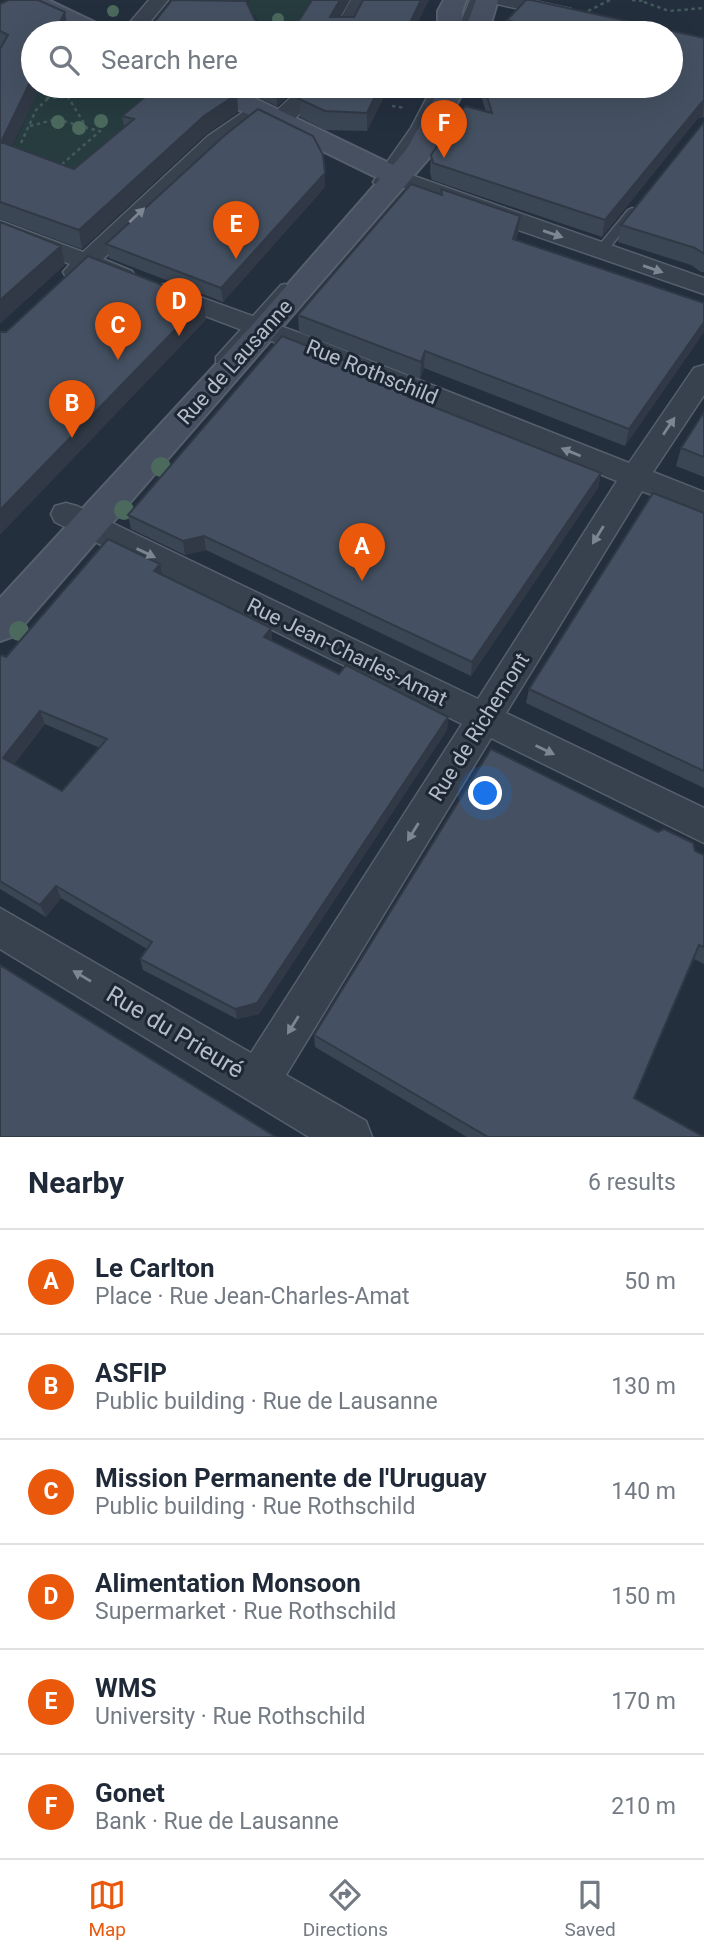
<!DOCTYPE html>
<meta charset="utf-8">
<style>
:root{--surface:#fff;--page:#f2f2f3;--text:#1f2937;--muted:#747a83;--line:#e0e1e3;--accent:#ea580c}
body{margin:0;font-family:Roboto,sans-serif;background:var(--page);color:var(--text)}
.you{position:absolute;left:486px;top:794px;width:24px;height:24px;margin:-18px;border:5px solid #fff;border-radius:50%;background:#1a73e8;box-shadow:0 0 0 10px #1a73e833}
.badge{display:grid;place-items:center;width:46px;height:46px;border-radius:50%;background:var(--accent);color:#fff;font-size:23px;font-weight:700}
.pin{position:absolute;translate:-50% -58px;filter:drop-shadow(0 2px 4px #0008)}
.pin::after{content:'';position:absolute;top:37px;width:24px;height:21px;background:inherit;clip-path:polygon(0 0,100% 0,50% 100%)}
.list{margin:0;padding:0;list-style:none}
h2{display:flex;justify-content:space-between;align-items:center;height:91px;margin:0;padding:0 28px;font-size:30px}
h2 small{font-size:23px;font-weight:400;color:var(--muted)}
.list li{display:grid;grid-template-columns:46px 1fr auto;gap:21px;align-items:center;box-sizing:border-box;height:105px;padding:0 28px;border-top:2px solid var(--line)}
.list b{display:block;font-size:26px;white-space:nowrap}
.list p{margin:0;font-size:23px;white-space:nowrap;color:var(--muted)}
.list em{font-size:23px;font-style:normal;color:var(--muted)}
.icon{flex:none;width:38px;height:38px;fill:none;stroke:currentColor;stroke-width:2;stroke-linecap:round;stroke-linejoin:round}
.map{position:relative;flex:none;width:704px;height:1137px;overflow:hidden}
.search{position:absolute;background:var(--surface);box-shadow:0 7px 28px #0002;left:21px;right:21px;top:21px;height:77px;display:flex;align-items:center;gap:18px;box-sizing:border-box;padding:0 24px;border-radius:38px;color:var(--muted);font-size:26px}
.sheet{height:721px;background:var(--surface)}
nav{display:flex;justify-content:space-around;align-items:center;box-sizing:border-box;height:98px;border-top:2px solid var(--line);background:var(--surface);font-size:19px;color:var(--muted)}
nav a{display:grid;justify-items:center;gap:4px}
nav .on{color:var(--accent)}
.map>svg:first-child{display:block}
</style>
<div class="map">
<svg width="704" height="1137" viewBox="0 0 704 1137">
<rect width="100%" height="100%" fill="#242f3e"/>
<path fill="#263c3f" d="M249 0H323L303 33H260L263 32 254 14 241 13Z
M41 86H137L168 102 72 198 6 161Z"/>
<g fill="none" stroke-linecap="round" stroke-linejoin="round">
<defs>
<path id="lane" d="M470 0H480L466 33H456Z
M433 86H443L421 128 383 184H375L373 182 411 128Z
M632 208 636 210V214L605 254H597V248L628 210Z
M285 284 291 288 289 291 226 363H216V357L281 285Z"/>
<path id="street" d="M149 0H168L141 33H121Z
M351 0H369L352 33H332Z
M495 0H530L571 9 573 13 564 19 497 4Z
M303 86H323L313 101 288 125H272L269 120 272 115Z
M259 104 270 110 266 114 224 146 103 259 132 271 135 276 132 281 123 283 90 272 75 279 66 277 63 272 70 264 0 236V221L83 252 208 136 252 106Z
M397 170 704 278V294L414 194 386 177 389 172Z
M164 284 305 335 629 463 694 368 704 365V395L653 472 704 492V515L642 491 506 713 704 808V843L491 738 286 1075 366 1121 372 1137H309L0 949V908L251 1053 462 724 55 522 51 514 55 506 66 503 77 506 478 699 617 481 287 347 155 297 151 292 155 287Z"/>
<path id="secondary" d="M19 0H48L107 28 111 33H81L22 5Z
M444 0H466L462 11V33H438V11Z
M476 0H498L488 33H464Z
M197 86H229L393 165 407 149 441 86H466L429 158 14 636 0 641V598L254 323 380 179 200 91Z"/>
</defs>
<use href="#lane" stroke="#565f6c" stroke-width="3"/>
<use href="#street" stroke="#565f6c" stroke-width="3"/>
<use href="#secondary" stroke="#565f6c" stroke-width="4"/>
<path stroke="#44595c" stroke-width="2.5" stroke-dasharray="3.5 3.5" stroke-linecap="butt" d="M632 0 644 1
M644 2 669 11 704 8
M588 11 610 0
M46 98 68 97 87 128 100 131 60 166
M392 106 405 108
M30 126 57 119 87 128
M21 143 36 110 61 86"/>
<use href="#lane" fill="#38414e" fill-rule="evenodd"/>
<use href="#street" fill="#38414e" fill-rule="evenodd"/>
<use href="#secondary" fill="#465061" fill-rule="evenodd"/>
</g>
<g fill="#4b6a5d">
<circle cx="113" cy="11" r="6"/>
<circle cx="278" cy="19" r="6"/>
<circle cx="101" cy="121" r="7"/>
<circle cx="58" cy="122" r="7"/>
<circle cx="79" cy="128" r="7"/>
<circle cx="161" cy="467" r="10"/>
<circle cx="124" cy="510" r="10"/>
<circle cx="19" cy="631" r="10"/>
</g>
<path fill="#3b4654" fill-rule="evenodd" d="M526 0H531L704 38V117L698 118 602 237 432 180 430 172 431 155 465 106 486 112 481 95V86H671V33H506L507 20Z
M0 4 68 30 12 146 74 169 124 127 122 116 150 92 137 86H219L237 94 238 112 206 134 82 249 0 219V49L1 47H0Z
M235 86H299L277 106Z
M313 86H389L367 131 325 130 300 117 299 99Z
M704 122V272H701L691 265 618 242 621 225Z
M325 187 223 302 109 258 106 244Z
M441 189 520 216 518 233 516 240 704 303V332L625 446 424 368 420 379 299 332 298 315 440 194Z
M412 387 411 398 601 473 598 488 471 676 206 550 185 555 131 529 128 515Z
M704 412V477L676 466 681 448Z
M704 513V788L526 703 529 689Z
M162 575 271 628 272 641 339 674 448 717 447 730 259 1014 237 1019 143 970 140 959 147 949 61 898 46 917 0 889V657H6ZM45 724 100 748 62 791 14 764Z
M695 851 704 855V964L694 959 634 1098 704 1137H467L315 1047 314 1035Z"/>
<path fill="#303945" d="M340 0H350L331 33 330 17Z
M421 0H429L413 33H405Z
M65 12 68 30 66 33H54Z
M33 76V86H41L5 161 1 142Z
M279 86H299L277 106 276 88Z
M380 86H389L367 131V113Z
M237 94 238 112 206 134 82 249 79 230 204 116Z
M704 99 703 116 698 118 602 237 605 220Z
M325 173V187L223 302 221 288Z
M520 216 518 233 511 256 513 239Z
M61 246 65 265 0 324V300Z
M203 301 206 320 0 535V510Z
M704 322V332L625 446 629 429Z
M425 351 424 368 420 379 421 362Z
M601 473 598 488 471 676 472 662Z
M204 536 206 550 185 555 183 541Z
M160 564 163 579 154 571Z
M271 628 272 642 264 637Z
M40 711 45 724 9 771 3 758Z
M448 717 447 730 259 1014 237 1019 235 1009Z
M56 886 61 898 46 917 40 905Z"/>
<path fill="#455162" stroke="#303945" stroke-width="2" fill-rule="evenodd" d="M9 0H38L65 12 54 33H33V76L1 142 74 169 134 119 122 116 158 86H219L237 94 204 116 79 230 0 202V49L8 35 0 31V4Z
M172 0 246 1 261 33H146Z
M312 0H340L330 17H354L363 0H421L405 33H291Z
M526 0H531L704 38V101L702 102 605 220 433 163 431 155 465 106 492 113 484 86H671V33H512L518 23 507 20Z
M313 86H380L367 113 325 111 299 99Z
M258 109 313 136 323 155 325 173 221 288 106 244 225 135Z
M704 122V254L695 248 621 225Z
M411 184 442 195 441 189 520 216 513 239 704 303V322L629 429 425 351 421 362 298 315Z
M0 222 61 246 0 300Z
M88 256 203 301 0 510V332H6Z
M282 336 412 387 408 397 601 473 472 662 204 536 183 541 128 515Z
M704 412V457L681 448Z
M653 493 704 513V771L529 689Z
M108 539 160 564 154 571 271 628 264 637 339 674 346 665 448 717 257 1003 235 1009 140 959 152 942 56 886 40 905 0 881V657L2 655 6 657ZM40 711 107 739 62 791 3 758Z
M491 749 658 832 664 829 693 843 695 851 704 855V947L699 945 634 1098 704 1137H488L314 1035Z
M0 965 276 1137H0Z"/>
<defs><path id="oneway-solid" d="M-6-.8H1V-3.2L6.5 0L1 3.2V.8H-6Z" transform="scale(1.75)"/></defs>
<g fill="#7c8592">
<use href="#oneway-solid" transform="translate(137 215) rotate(-43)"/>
<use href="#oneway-solid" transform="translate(553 234) rotate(19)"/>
<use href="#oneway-solid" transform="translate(653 269) rotate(19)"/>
<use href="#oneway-solid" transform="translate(669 426) rotate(-56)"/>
<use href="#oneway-solid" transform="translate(571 452) rotate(-158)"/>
<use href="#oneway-solid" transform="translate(598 535) rotate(122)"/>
<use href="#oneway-solid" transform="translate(146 553) rotate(26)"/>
<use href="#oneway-solid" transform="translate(545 750) rotate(26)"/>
<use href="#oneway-solid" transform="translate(413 832) rotate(122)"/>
<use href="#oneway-solid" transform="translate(82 976) rotate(-149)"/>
<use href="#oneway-solid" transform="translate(293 1025) rotate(122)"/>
</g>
<g text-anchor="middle" stroke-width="6" stroke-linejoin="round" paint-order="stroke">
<g font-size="21" fill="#b4bcc9" stroke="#1d2633">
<text transform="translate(235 362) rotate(-48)" y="7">Rue de Lausanne</text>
<text transform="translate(372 372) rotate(22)" y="7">Rue Rothschild</text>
<text transform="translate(347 652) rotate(26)" y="7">Rue Jean-Charles-Amat</text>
<text transform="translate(479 727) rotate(-58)" y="7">Rue de Richemont</text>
</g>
<g font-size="24" fill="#b4bcc9" stroke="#1d2633">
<text transform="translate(175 1032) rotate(31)" y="8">Rue du Prieuré</text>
</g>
</g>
</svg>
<div class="you"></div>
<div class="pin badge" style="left:362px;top:581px">A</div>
<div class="pin badge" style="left:72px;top:438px">B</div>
<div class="pin badge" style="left:118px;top:360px">C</div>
<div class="pin badge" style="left:179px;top:336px">D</div>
<div class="pin badge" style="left:236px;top:259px">E</div>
<div class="pin badge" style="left:444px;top:158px">F</div>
<div class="search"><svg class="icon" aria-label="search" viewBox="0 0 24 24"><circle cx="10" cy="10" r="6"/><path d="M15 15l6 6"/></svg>Search here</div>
</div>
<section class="sheet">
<h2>Nearby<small>6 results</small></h2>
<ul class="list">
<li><span class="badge">A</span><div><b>Le Carlton</b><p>Place · Rue Jean-Charles-Amat</p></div><em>50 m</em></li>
<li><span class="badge">B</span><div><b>ASFIP</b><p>Public building · Rue de Lausanne</p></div><em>130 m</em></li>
<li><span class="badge">C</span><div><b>Mission Permanente de l'Uruguay</b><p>Public building · Rue Rothschild</p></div><em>140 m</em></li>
<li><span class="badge">D</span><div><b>Alimentation Monsoon</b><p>Supermarket · Rue Rothschild</p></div><em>150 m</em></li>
<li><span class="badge">E</span><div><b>WMS</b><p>University · Rue Rothschild</p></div><em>170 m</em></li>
<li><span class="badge">F</span><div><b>Gonet</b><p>Bank · Rue de Lausanne</p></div><em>210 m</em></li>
</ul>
</section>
<nav>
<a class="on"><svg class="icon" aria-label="map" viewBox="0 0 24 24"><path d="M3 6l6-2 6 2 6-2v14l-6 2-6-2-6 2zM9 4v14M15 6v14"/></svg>Map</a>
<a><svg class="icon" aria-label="directions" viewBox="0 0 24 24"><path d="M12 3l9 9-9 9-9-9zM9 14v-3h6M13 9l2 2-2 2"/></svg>Directions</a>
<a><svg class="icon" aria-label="saved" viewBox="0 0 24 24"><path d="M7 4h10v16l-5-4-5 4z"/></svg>Saved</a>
</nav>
